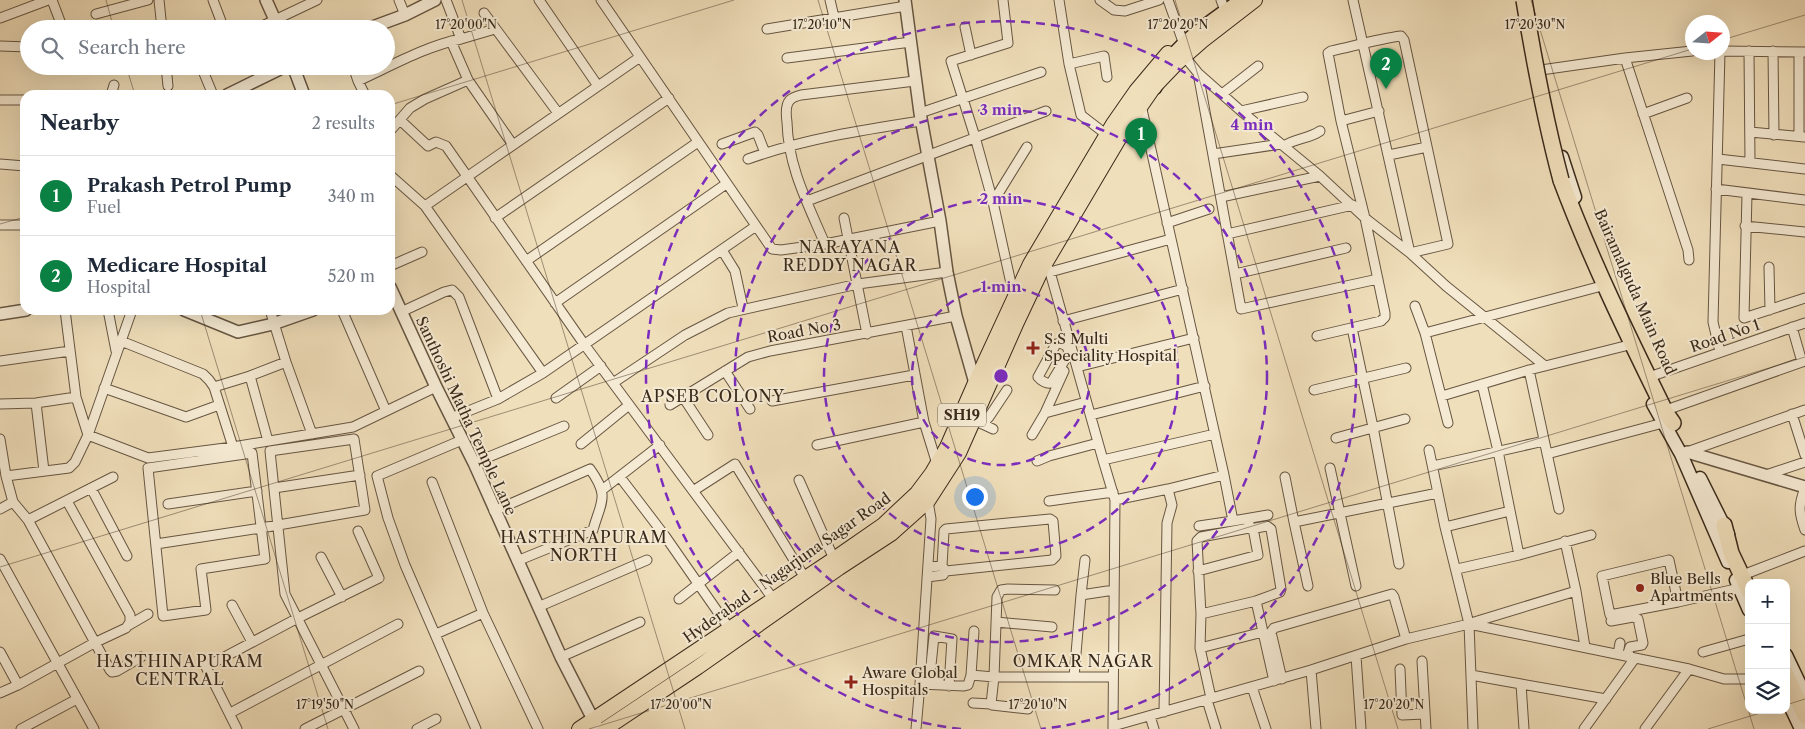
<!DOCTYPE html>
<meta charset="utf-8">
<style>
:root{--surface:#fff;--page:#f2f2f3;--text:#1f2937;--muted:#747a83;--line:#e0e1e3;--accent:#0b8043}
body{margin:0;font-family:"Libre Caslon Text",serif;background:var(--page);color:var(--text)}
.controls{position:absolute;right:15px;bottom:15px;display:grid;overflow:hidden;border-radius:10px;box-shadow:0 5px 20px #0002}
.controls button{width:45px;height:45px;display:grid;place-items:center;padding:0;border:0;border-bottom:1px solid var(--line);background:var(--surface);color:var(--text);font:25px sans-serif}
.compass{position:absolute;left:1685px;top:15px;width:45px;height:45px;border-radius:50%;background:var(--surface);box-shadow:0 5px 20px #0002;rotate:73deg}
.you{position:absolute;left:974px;top:496px;width:18px;height:18px;margin:-12px;border:4px solid #fff;border-radius:50%;background:#1a73e8;box-shadow:0 0 0 8px #1a73e833}
.badge{display:grid;place-items:center;width:32px;height:32px;border-radius:50%;background:var(--accent);color:#fff;font-size:16px;font-weight:700}
.pin{position:absolute;translate:-50% -41px;filter:drop-shadow(0 1px 2px #0008)}
.pin::after{content:'';position:absolute;top:26px;width:18px;height:15px;background:inherit;clip-path:polygon(0 0,100% 0,50% 100%)}
.list{margin:0;padding:0;list-style:none}
h2{display:flex;justify-content:space-between;align-items:center;height:65px;margin:0;padding:0 20px;font-size:21px}
h2 small{font-size:16px;font-weight:400;color:var(--muted)}
.list li{display:grid;grid-template-columns:32px 1fr auto;gap:15px;align-items:center;box-sizing:border-box;height:80px;padding:0 20px;border-top:1px solid var(--line)}
.list b{display:block;font-size:19px;white-space:nowrap}
.list p{margin:0;font-size:16px;white-space:nowrap;color:var(--muted)}
.list em{font-size:16px;font-style:normal;color:var(--muted)}
.icon{flex:none;width:28px;height:28px;fill:none;stroke:currentColor;stroke-width:2;stroke-linecap:round;stroke-linejoin:round}
.map{position:relative;flex:none;width:1805px;height:729px;overflow:hidden}
.search{position:absolute;background:var(--surface);box-shadow:0 5px 20px #0002;left:20px;top:20px;width:375px;height:55px;display:flex;align-items:center;gap:12px;box-sizing:border-box;padding:0 18px;border-radius:28px;color:var(--muted);font-size:19px}
.panel{position:absolute;background:var(--surface);box-shadow:0 5px 20px #0002;left:20px;top:90px;width:375px;height:225px;border-radius:15px}
.map>svg:first-child{display:block}
</style>
<div class="map">
<svg width="1805" height="729" viewBox="0 0 1805 729">
<rect width="100%" height="100%" fill="#f0dfbb"/>
<filter id="stains"><feTurbulence type="fractalNoise" baseFrequency=".004" numOctaves="4"/><feColorMatrix values="0 0 0 0 .2 0 0 0 0 .09 0 0 0 0 .02 0 0 0 .5 -.17"/></filter>
<radialGradient id="worn" r=".72"><stop offset=".6" stop-color="#630" stop-opacity="0"/><stop offset="1" stop-color="#630" stop-opacity=".3"/></radialGradient>
<g fill="none" stroke-linecap="round" stroke-linejoin="round">
<defs>
<path id="minor" d="M52 0 63 29
M159 0 162 29
M213 0 224 29
M399 0 405 15
M539 0 598 86
M601 0 772 249 781 250 825 244 940 221
M830 0 834 17
M1003 0 1008 43 951 61 975 137 993 202 1014 297
M1059 0 1069 64 1081 115 1107 135
M1100 0 1114 10 1125 11 1159 0
M1168 0 1182 39
M1221 0 1224 8
M484 13 558 113
M96 14 148 0
M0 18 48 0
M965 27 971 55
M256 29 317 0
M767 29 906 6
M461 39 495 29
M451 41 468 80 513 145
M0 46 29 47
M1722 51 1805 52
M1749 51 1750 162
M1773 51 1774 135
M1799 52V136
M1185 57 1198 73 1241 111 1320 176 1365 218 1410 253 1446 286 1545 366
M787 58 911 42
M1625 58 1688 250 1689 260
M1069 64 1104 56 1107 77
M166 66 168 86
M201 66 213 95
M353 66 358 81C391 66 426 46 461 39L446 0
M1541 70 1625 58 1692 51
M1198 73 1241 309 1378 279
M358 81 365 95
M1222 94 1258 66
M111 95 114 85
M0 100H25
M1241 111 1303 97
M920 113 1041 72
M1643 114 1687 98
M400 120 428 146 436 142 446 146 584 344 774 600
M1341 121 1328 53 1331 51C1354 46 1378 39 1401 36L1404 40 1448 244 1410 253 1353 0
M390 131 410 108 425 99 468 80
M1750 132 1804 137
M722 144 755 132 758 135 765 153
M1284 146C1295 138 1309 139 1320 131
M1213 154 1281 144
M1389 155 1427 147
M748 159C804 139 862 130 921 121
M1718 159 1805 169
M0 164 25 166
M390 175 425 206 543 373
M1716 189 1805 200
M1747 194 1744 318 1805 298
M1221 197 1320 176
M807 201 1046 111
M993 202 1027 147
M425 206 640 57
M495 218 669 98
M844 218 867 334
M1167 223 1209 209
M0 225H25
M1745 226 1805 232
M1227 234 1353 205
M825 244C808 204 788 167 787 122 786 115 785 105 790 100 793 97 797 96 801 95L915 81
M722 250 735 271 743 308
M526 261 698 142
M1045 263 1050 272 1103 460 1115 500 1113 726
M390 266 422 252
M1769 267 1770 310
M1050 272 1171 239
M1235 274 1346 248
M555 303 726 184
M1415 306 1425 333 1448 423
M65 310 76 397 88 435 148 458 233 447 353 427 436 387
M108 310 116 351
M270 310 286 362 312 434
M342 310 386 411
M401 312 444 292 452 290 459 297 498 399
M1063 321 1183 289
M906 326 924 422 937 464
M1792 327 1802 362
M1352 328 1373 427 1399 564
M1425 333 1598 287
M1317 336 1381 321 1385 317V313L1365 218 1341 121 1379 111
M121 341 203 374 209 380 214 387 233 447
M1067 346 1069 353 1051 383C1047 384 1041 381 1038 377L1056 344 1060 343 1067 346 1070 343
M1720 352 1713 322 1720 52
M0 361 70 351
M1077 367 1194 338
M1529 370 1559 509
M725 371 750 409
M1655 375 1805 323
M613 383 685 335 728 313 858 284 947 272
M1482 384 1498 451 1519 555
M214 387 250 376
M104 388 186 417 219 405
M1314 390 1406 368
M1442 396 1529 370 1625 346
M683 397 708 435
M556 398 601 366
M772 401 914 375
M36 403 44 471
M0 404 36 403 76 397
M670 405 748 357 770 351 956 316
M1669 409 1805 361
M1045 413 1086 402
M1792 414 1805 455
M1091 415 1205 386
M451 418 498 399 543 373 756 226
M978 422 993 429
M982 424 989 417 1007 390
M1032 435 1045 413 1064 371
M1336 438 1405 419
M0 439 6 476 13 502 0 509
M462 440 377 476 388 518 405 565 476 729
M268 441 250 376 286 362
M581 444 629 405
M817 445 924 422
M1429 450 1445 527 1469 624 1473 729
M1687 452 1805 410
M252 453 265 559 201 569 206 610 163 616 148 468Z
M1547 454 1663 423
M1103 460 1215 434
M1037 461 1049 456 1098 443
M474 463 564 426
M1433 466 1544 441
M1330 468 1356 586
M1224 475 1233 521 1268 515
M1766 475 1805 462
M6 476 69 468 75 462 88 435 132 310
M620 477 665 536 729 628
M1285 477 1294 522 1438 493
M799 480 834 559
M432 482 483 613 538 729
M91 488 127 556
M274 488 360 475
M1805 488C1798 506 1799 513 1805 530
M602 490 660 445
M693 491 735 464 805 578
M1115 500 1168 489 1224 475 1141 105
M1049 501 1113 492
M13 502 28 520 110 670 112 672 117 671 141 657
M168 504 257 491
M494 511 590 469C610 497 601 501 593 530L517 561
M1248 519 1250 529 1267 526 1271 529 1281 589 1280 592 1256 601
M28 520 113 477
M1294 522 1308 586
M1199 526 1233 521
M1445 527 1510 511
M1565 541 1576 591 1585 647
M156 544 261 528 365 510 354 439 270 451 285 594 354 729
M321 557 342 597
M0 559 94 729
M942 566 944 531 946 529 1050 519 1053 521 1056 556 1052 560 946 571
M1457 569 1519 555 1591 535
M1198 571 1258 555 1253 528
M1748 573 1805 551
M927 577 943 575 946 571 942 566 928 567
M1081 595 1085 560
M679 599 739 552
M1678 602 1669 560 1602 576 1610 615 1678 602 1740 588
M232 605 252 642
M538 607 647 560
M1201 614 1197 541 1201 537 1249 528
M1611 621 1633 617 1638 619 1643 643 1642 645 1630 647 1627 656
M996 622 1052 627
M1471 623 1576 591
M129 625 148 614
M1263 632 1200 648 1201 614 1256 601 1274 681
M436 634 483 613
M1200 648 1211 698
M0 652 18 685
M1703 652 1749 639
M1618 654 1620 643
M1356 656 1361 729
M561 657 640 622
M202 659 237 729
M1422 661 1426 729
M215 662 296 619 379 578 358 531
M1400 669 1402 715 1425 714
M1311 670 1316 729
M971 675 994 677H1113
M1471 675 1521 684
M1074 677 1081 595 1114 590
M1282 679 1271 632 1274 628 1392 594 1394 597 1406 639
M920 684 964 686 968 685 971 675 974 631
M939 685V678L931 677 930 675 934 636 952 639 949 686
M1252 687 1266 729
M0 693 18 685 94 643 126 628 130 622V615L67 501
M1207 700 1216 729
M973 703 991 704
M1028 709 992 705 991 704 994 677 997 597 1001 590 1008 589 1055 590
M234 711 398 624
M1164 712 1167 523 1172 505 1168 489
M1150 716 1154 729
M21 729 77 699
M305 729 419 671
M417 729 436 719
M916 729 920 684 931 519 928 501
M1113 729V726L1311 670 1406 639 1469 624 1689 669
M1524 729 1521 684 1606 699
M1584 729 1635 658
M1645 729 1689 669 1724 679H1749"/>
<path id="tertiary" d="M266 0 279 29
M905 0 920 113 940 221 947 272 956 316 975 383
M367 29 405 15 435 0
M293 66 304 95
M227 95 286 66
M390 287 436 387 474 463 561 657 598 729
M184 310 238 332 273 324 313 310
M0 314 26 310
M1687 452 1805 487"/>
<path id="secondary" d="M1562 157 1575 197
M1653 404 1681 454 1728 562
M1700 478 1728 534
M1736 580 1749 610
M1786 655 1805 695
M1786 697 1801 729"/>
<path id="primary" d="M579 729 834 559 883 525 917 493 932 473 947 447 975 383 1030 264 1113 124 1136 91 1168 53
M605 729 698 667 839 568 891 534 928 501 959 453 1017 322 1042 269 1123 132 1154 87 1177 63 1202 41 1255 0"/>
<path id="trunk" d="M1154 87C1170 48 1210 24 1243 0
M1561 180C1591 260 1628 336 1666 413L1673 423
M1724 525 1731 553 1749 591
M1786 674 1805 716"/>
</defs>
<use href="#minor" stroke="#675642" stroke-width="11"/>
<use href="#tertiary" stroke="#675642" stroke-width="14"/>
<use href="#secondary" stroke="#39291a" stroke-width="15"/>
<use href="#primary" stroke="#39291a" stroke-width="16"/>
<use href="#trunk" stroke="#39291a" stroke-width="18"/>
<use href="#minor" stroke="#f5ead3" stroke-width="9"/>
<use href="#tertiary" stroke="#f5ead3" stroke-width="11"/>
<use href="#secondary" stroke="#f5ead3" stroke-width="12"/>
<use href="#primary" stroke="#f0dfbb" stroke-width="14"/>
<use href="#trunk" stroke="#f0dfbb" stroke-width="15"/>
<defs>
<path id="trunk-bridge" d="M1524 0C1534 61 1545 120 1561 180"/>
</defs>
<use href="#trunk-bridge" stroke="#39291a" stroke-width="18" stroke-linecap="butt"/>
<use href="#trunk-bridge" stroke="#f0dfbb" stroke-width="15"/>
</g>
<path fill="none" stroke="#39291a" stroke-width="1" stroke-opacity="0.45" d="M106 0 114 29M462 0 685 729M818 0 1041 729M1175 0 1398 729M1531 0 1754 729M1722 40 1805 15M126 66 135 95M390 105 734 0M0 224 25 217M200 310 328 729M0 567 1692 49M1786 705 1805 699M589 729 1805 357M1708 729 1770 710"/>
<g fill="none" stroke="#7b2cbf" stroke-width="2.5" stroke-dasharray="9 6">
<circle cx="1001" cy="376" r="89"/>
<circle cx="1001" cy="376" r="177"/>
<circle cx="1001" cy="376" r="266"/>
<path d="M961 729A355 355 0 1 1 1041 729"/>
</g>
<g fill="#8f2418" stroke="#f5ead3" stroke-width="2">
<path d="M1030.5 340.5h5v5h5v5h-5v5h-5v-5h-5v-5h5z"/>
<circle cx="1640" cy="588" r="5"/>
<path d="M848.5 674.5h5v5h5v5h-5v5h-5v-5h-5v-5h5z"/>
</g>
<g text-anchor="middle" stroke-width="4" stroke-linejoin="round" paint-order="stroke">
<rect fill="#f5ead3" stroke="#716352" stroke-width="1" x="938" y="403.5" width="48" height="23" rx="4"/>
<g font-size="14" font-weight="bold" fill="#39291a">
<text x="962" y="420">SH19</text>
</g>
<g font-size="15" fill="#39291a" stroke="#f5ead3">
<text transform="translate(1635 292) rotate(66)" y="5">Bairamalguda Main Road</text>
<text transform="translate(804 331) rotate(-10)" y="5">Road No 3</text>
<text transform="translate(1725 336) rotate(-19)" y="5">Road No 1</text>
<text transform="translate(466 416) rotate(65)" y="5">Santhoshi Matha Temple Lane</text>
<text transform="translate(787 568) rotate(-35)" y="5">Hyderabad - Nagarjuna Sagar Road</text>
</g>
<g font-size="15" fill="#39291a" stroke="#f5ead3" text-anchor="start">
<text x="1044" y="344">S.S Multi<tspan x="1044" dy="17">Speciality Hospital</tspan></text>
<text x="1650" y="584">Blue Bells<tspan x="1650" dy="17">Apartments</tspan></text>
<text x="862" y="678">Aware Global<tspan x="862" dy="17">Hospitals</tspan></text>
</g>
<g font-size="16" letter-spacing="1" fill="#39291a" stroke="#f5ead3">
<text x="850" y="253">NARAYANA<tspan x="850" dy="18">REDDY NAGAR</tspan></text>
<text x="713" y="402">APSEB COLONY</text>
<text x="584" y="543">HASTHINAPURAM<tspan x="584" dy="18">NORTH</tspan></text>
<text x="180" y="667">HASTHINAPURAM<tspan x="180" dy="18">CENTRAL</tspan></text>
<text x="1083" y="667">OMKAR NAGAR</text>
</g>
</g>
<g font-size="12" text-anchor="middle" fill="#39291a" stroke="#f5ead3" stroke-width="4" stroke-linejoin="round" paint-order="stroke">
<text x="466" y="29">17°20'00"N</text>
<text x="822" y="29">17°20'10"N</text>
<text x="1178" y="29">17°20'20"N</text>
<text x="1535" y="29">17°20'30"N</text>
<text x="325" y="709">17°19'50"N</text>
<text x="681" y="709">17°20'00"N</text>
<text x="1038" y="709">17°20'10"N</text>
<text x="1394" y="709">17°20'20"N</text>
</g>
<circle cx="1001" cy="376" r="8" fill="#7b2cbf" stroke="#f5ead3" stroke-width="2.5"/>
<g font-size="15" text-anchor="middle" font-weight="bold" fill="#7b2cbf" stroke="#f5ead3" stroke-width="4" stroke-linejoin="round" paint-order="stroke">
<text x="1001" y="115">3 min</text>
<text x="1252" y="130">4 min</text>
<text x="1001" y="204">2 min</text>
<text x="1001" y="292">1 min</text>
</g>
<rect width="100%" height="100%" filter="url(#stains)"/>
<rect width="100%" height="100%" fill="url(#worn)"/>
</svg>
<div class="controls">
<button>+</button>
<button>−</button>
<button><svg class="icon" aria-label="layers" viewBox="0 0 24 24"><path d="M12 4l9 5-9 5-9-5zM3 14l9 5 9-5"/></svg></button>
</div>
<svg class="compass" viewBox="-18 -18 36 36"><path d="M0-13l5 13h-10z" fill="#e53935"/><path d="M0 13l5-13h-10z" fill="#747a83"/></svg>
<div class="you"></div>
<div class="pin badge" style="left:1141px;top:159px">1</div>
<div class="pin badge" style="left:1386px;top:89px">2</div>
<div class="search"><svg class="icon" aria-label="search" viewBox="0 0 24 24"><circle cx="10" cy="10" r="6"/><path d="M15 15l6 6"/></svg>Search here</div>
<section class="panel">
<h2>Nearby<small>2 results</small></h2>
<ul class="list">
<li><span class="badge">1</span><div><b>Prakash Petrol Pump</b><p>Fuel</p></div><em>340 m</em></li>
<li><span class="badge">2</span><div><b>Medicare Hospital</b><p>Hospital</p></div><em>520 m</em></li>
</ul>
</section>
</div>
